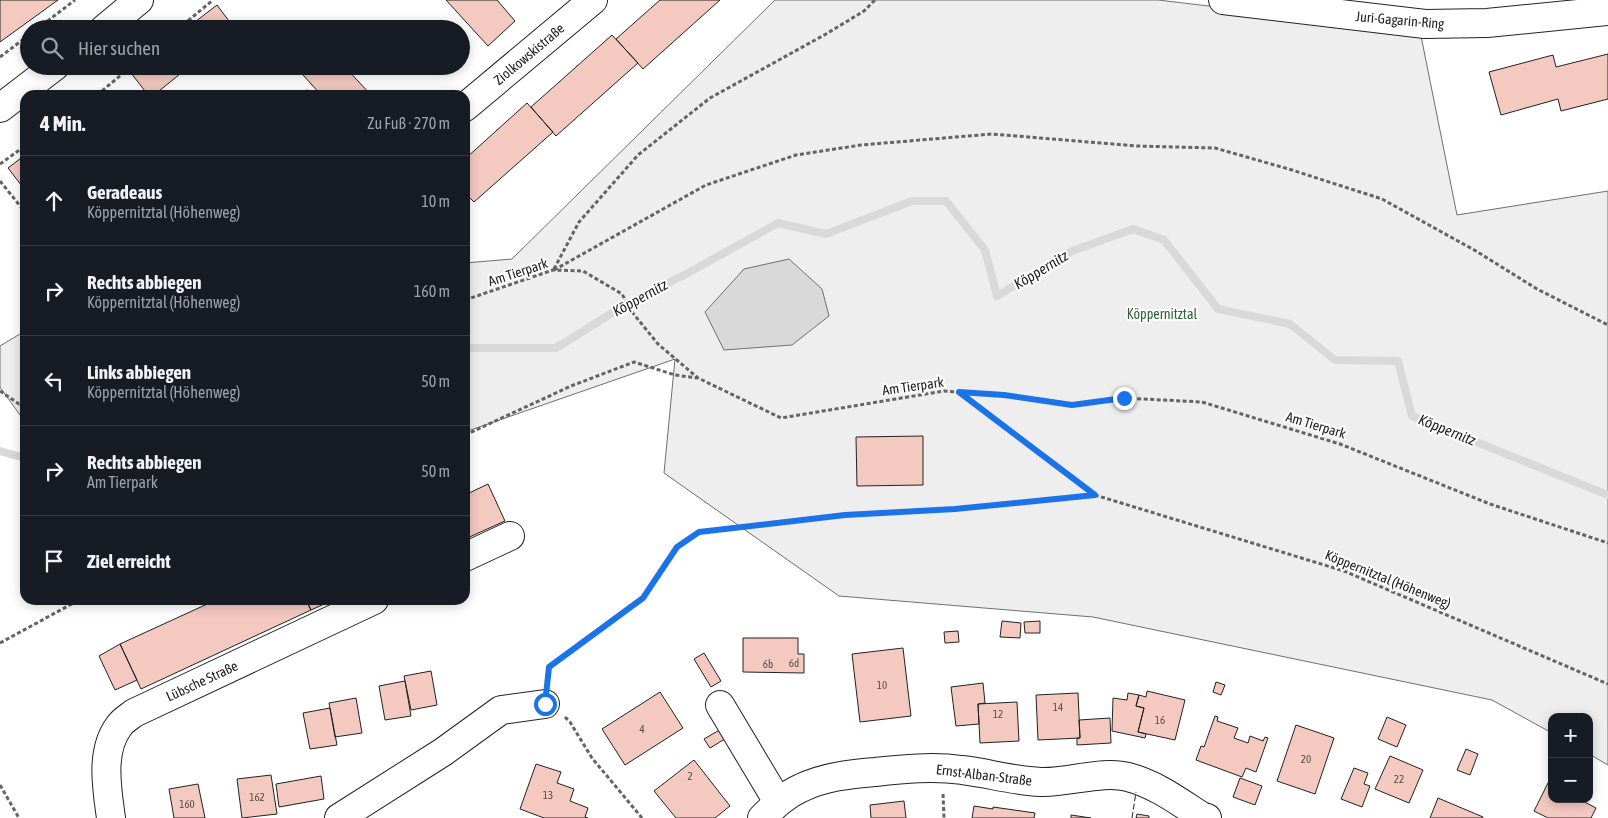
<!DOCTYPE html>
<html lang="de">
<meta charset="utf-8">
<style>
:root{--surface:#171b24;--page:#242831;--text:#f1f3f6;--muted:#9ea1a6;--line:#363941}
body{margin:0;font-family:"Asap Condensed",sans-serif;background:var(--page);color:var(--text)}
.controls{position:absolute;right:15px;bottom:15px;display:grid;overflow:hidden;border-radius:10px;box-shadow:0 2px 12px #0003}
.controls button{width:45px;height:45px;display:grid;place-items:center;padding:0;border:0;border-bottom:1px solid var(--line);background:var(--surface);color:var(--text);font:25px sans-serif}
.stop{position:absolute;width:15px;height:15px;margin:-11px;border:4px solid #1a73e8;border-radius:50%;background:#fff}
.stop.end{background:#1a73e8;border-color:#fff;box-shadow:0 1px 5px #0008}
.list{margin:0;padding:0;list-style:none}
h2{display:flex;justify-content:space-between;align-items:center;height:65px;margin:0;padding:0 20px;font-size:21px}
h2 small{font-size:16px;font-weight:400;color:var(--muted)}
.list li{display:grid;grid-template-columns:32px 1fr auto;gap:15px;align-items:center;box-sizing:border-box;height:90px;padding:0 20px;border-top:1px solid var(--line)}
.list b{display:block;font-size:19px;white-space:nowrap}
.list p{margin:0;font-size:16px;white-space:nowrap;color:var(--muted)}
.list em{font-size:16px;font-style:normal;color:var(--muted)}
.icon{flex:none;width:28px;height:28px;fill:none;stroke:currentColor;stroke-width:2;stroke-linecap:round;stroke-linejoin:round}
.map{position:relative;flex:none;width:1608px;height:818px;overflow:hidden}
.search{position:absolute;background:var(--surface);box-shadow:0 2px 12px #0003;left:20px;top:20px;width:450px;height:55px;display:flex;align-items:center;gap:12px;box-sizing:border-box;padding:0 18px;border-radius:28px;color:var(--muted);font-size:19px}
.panel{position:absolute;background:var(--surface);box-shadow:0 2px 12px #0003;left:20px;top:90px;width:450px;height:515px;border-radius:15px}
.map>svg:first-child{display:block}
</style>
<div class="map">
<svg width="1608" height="818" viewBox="0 0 1608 818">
<rect width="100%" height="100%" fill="#fff"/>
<path fill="#eee" stroke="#6f6f6f" d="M775 0H1158L1420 31 1457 215 1608 191V765L1589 754V717H1552V733L1492 700 1093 617 839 596 664 473 675 359 465 432V263L512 259Z
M25 331V422L0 387V346Z"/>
<path fill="#d9d9d9" stroke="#6f6f6f" d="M789 259 822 289 829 316 792 345 724 350 705 312 744 269Z"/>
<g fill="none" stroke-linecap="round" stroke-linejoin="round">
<path stroke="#d9d9d9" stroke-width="8" d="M465 348H556L625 305 688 273 778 223 826 234 912 201H946L985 250 997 296 1072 251 1133 229 1164 240 1218 309 1290 324 1335 360 1398 361 1412 416 1608 495
M0 451 25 458"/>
</g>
<path fill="#f3c9c0" stroke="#222" d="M0 0H58L0 42Z
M446 0H497L515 21 488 46Z
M660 0H720L643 69 616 39Z
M217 5 235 29H187L191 25Z
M612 35 638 63 556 136 531 107Z
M1608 54V99L1561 111 1558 99 1501 115 1489 72 1553 55 1556 67Z
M139 66H190L154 95H148L131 73Z
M295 66H344L371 95H321Z
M527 103 553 132 474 202 465 193V159Z
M25 155V190L8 168Z
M923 436V485L857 486 856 437Z
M488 484 505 521 465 539V495Z
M216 600H306L311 610 141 689 120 644Z
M306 600H333L311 610Z
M1002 621 1021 623 1020 638 1000 637Z
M1040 621V633H1025L1024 622Z
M958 631 959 642 945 643 944 632Z
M743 638H798V654H804V673L743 672Z
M120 644 137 680 115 690 99 656Z
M903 648 911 716 860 722 852 654Z
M704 653 721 681 711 687 694 659Z
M431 671 437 705 411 710 404 676Z
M405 681 411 716 385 720 379 686Z
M1216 682 1225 685 1221 695 1213 692Z
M983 683 985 703 978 704 979 724 956 726 951 687Z
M1147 691 1185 700 1175 740 1138 732 1144 708 1136 706 1139 695 1146 697Z
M660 692 683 728 625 765 602 729Z
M1078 693 1080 738 1038 740 1036 695Z
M1128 693 1139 695 1136 706 1144 708 1138 732 1146 734 1145 738 1112 731 1113 698 1127 700Z
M356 698 362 733 335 737 329 703Z
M1017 702 1019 741 980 743 978 704Z
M330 708 337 745 310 749 303 713Z
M1215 716 1218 717 1217 721 1238 728 1234 738 1248 743 1250 736 1263 741 1265 737 1268 738 1256 772 1246 768 1242 777 1196 760 1201 746 1204 747Z
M1387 717 1406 725 1397 747 1378 739Z
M1110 718 1111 743 1077 745V738H1080L1079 720Z
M1296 725 1334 738 1315 794 1277 781Z
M723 728 728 737 710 748 704 739Z
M1466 749 1478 754 1470 775 1457 770Z
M1390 756 1423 770 1409 803 1375 789Z
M694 760 730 806 715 818H676L654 791Z
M536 764 561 772 557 783 574 789 570 801 588 808 585 817 588 818H544L520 809Z
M1354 768 1368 773 1364 784 1370 786 1362 807 1341 799Z
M271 775 277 814 242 818 237 779Z
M1552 775V799H1579L1596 808 1591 818H1548L1534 811Z
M321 776 324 799 279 807 276 784Z
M1240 778 1262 786 1255 805 1233 797Z
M198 784 205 818H174L169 789Z
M1438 798 1483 817V818H1430Z
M904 801 906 818H871L870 805Z
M974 806 993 809V807L1035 813 1034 818H972Z
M1137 814 1149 816V818H1136Z
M1071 815 1091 818H1071Z"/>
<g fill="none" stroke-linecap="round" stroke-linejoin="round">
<defs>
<path id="minor" d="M1223 0 1425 24 1487 23 1608 11
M104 29 139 0
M465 107 593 0
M0 108 55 66
M465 557 510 536
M720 705 778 802
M111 818C107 789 100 751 119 726 122 721 129 717 134 713L374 600
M339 818 443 752 501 710 545 704
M762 818C774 806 785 795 801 788 824 777 849 774 875 772 903 769 933 766 962 770 988 773 1014 781 1041 782 1068 783 1103 770 1128 777 1155 784 1178 801 1201 816L1207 818"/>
</defs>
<use href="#minor" stroke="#222" stroke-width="30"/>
<path stroke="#646464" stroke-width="3" stroke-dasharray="4 2.5" stroke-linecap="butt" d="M37 29 75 0
M178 29 213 0
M0 57 29 35
M306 90 311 95
M97 95 132 66
M0 164 25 146
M0 181 25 212
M554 269 579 222 638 155 710 98 826 34 864 11 875 0
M554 270 706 185 796 155 861 145 992 134 1137 146 1215 148 1292 170 1382 199 1476 251 1537 289 1608 325
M465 300 553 270 583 271 622 294 632 312 658 344 698 378 781 418 944 391 1004 395 1072 405 1124 398 1202 402 1340 444 1490 504 1608 543
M0 391 19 404 25 403
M960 393 1095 495 1344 571 1608 684
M465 435 571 386 634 362 675 375 697 378
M0 643 79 600
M548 679 549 667 643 598 677 547 699 532 845 515 955 509 1095 495
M565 717 570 722 592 758 642 818
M0 785 19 818
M943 794 944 818"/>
<use href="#minor" stroke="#fff" stroke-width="28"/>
<path stroke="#222" stroke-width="1" stroke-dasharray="6 2.5" stroke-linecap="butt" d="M1132 818 1136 792"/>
</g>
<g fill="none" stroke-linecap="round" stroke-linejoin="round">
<path stroke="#1a73e8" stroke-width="6" d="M545 704 549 667 643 598 677 547 699 532 845 515 955 509 1095 495 959 392 1004 395 1072 405 1124 398"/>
</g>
<g text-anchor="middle" stroke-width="4" stroke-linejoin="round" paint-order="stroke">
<g font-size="11" fill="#564c4a">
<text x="794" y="667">6d</text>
<text x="768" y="668">6b</text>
<text x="882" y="689">10</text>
<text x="1058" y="711">14</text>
<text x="998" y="718">12</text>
<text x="1160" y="724">16</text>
<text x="642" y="733">4</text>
<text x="1306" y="763">20</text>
<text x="690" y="780">2</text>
<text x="1399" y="783">22</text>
<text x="548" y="799">13</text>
<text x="257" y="801">162</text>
<text x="187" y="808">160</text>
</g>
<g font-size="14" fill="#222" stroke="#fff">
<text transform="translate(1400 20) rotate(5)" y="5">Juri-Gagarin-Ring</text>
<text transform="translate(529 54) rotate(-40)" y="5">Ziolkowskistraße</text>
<text transform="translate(518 272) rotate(-18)" y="5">Am Tierpark</text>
<text transform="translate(913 386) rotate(-8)" y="5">Am Tierpark</text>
<text transform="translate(1316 425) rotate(17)" y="5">Am Tierpark</text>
<text transform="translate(1388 579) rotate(22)" y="5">Köppernitztal (Höhenweg)</text>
<text transform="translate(202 681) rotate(-25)" y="5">Lübsche Straße</text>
<text transform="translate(984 775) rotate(7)" y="5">Ernst-Alban-Straße</text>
</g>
<g font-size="14" fill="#2f5e38" stroke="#fff">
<text x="1162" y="319">Köppernitztal</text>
</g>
<g font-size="15" font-style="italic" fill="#222" stroke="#fff">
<text transform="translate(1041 270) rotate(-31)" y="5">Köppernitz</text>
<text transform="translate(640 298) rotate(-29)" y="5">Köppernitz</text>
<text transform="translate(1447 430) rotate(22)" y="5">Köppernitz</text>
</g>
</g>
</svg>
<div class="controls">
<button>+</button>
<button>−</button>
</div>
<div class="stop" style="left:545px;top:704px"></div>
<div class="stop end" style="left:1124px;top:398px"></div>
<div class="search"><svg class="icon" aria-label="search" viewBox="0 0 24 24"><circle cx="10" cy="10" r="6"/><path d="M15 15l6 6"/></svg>Hier suchen</div>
<section class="panel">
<h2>4 Min.<small>Zu Fuß · 270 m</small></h2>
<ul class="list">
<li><svg class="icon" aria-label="ahead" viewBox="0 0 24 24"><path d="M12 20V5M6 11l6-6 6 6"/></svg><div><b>Geradeaus</b><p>Köppernitztal (Höhenweg)</p></div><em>10 m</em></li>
<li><svg class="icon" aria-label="right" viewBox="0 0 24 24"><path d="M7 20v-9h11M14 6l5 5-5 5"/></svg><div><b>Rechts abbiegen</b><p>Köppernitztal (Höhenweg)</p></div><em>160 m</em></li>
<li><svg class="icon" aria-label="left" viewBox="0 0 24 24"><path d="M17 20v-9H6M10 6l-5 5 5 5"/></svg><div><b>Links abbiegen</b><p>Köppernitztal (Höhenweg)</p></div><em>50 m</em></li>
<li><svg class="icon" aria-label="right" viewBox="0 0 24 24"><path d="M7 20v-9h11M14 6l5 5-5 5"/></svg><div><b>Rechts abbiegen</b><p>Am Tierpark</p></div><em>50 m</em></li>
<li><svg class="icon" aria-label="arrive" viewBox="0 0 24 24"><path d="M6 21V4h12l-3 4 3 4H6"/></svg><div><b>Ziel erreicht</b></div></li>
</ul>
</section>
</div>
